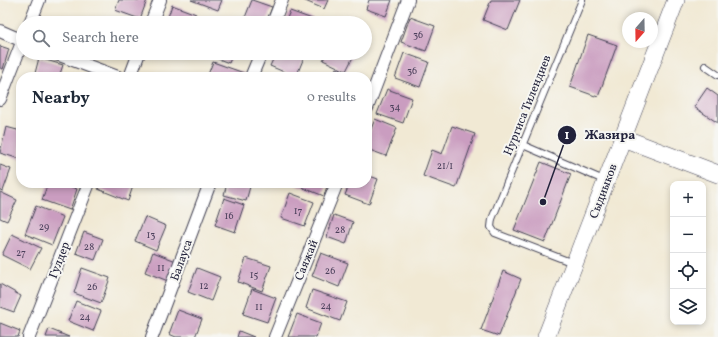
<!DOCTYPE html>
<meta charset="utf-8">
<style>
:root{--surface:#fff;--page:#f2f2f3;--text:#1f2937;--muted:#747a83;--line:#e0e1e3}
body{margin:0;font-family:Vollkorn,serif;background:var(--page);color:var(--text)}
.controls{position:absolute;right:12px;bottom:12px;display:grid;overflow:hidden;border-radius:8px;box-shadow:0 2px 6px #0003}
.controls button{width:36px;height:36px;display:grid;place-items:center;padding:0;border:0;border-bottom:1px solid var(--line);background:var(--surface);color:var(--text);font:20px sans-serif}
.compass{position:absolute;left:622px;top:12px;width:36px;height:36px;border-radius:50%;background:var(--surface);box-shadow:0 2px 6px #0003;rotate:200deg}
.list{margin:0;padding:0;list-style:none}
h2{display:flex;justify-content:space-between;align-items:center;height:52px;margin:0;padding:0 16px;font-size:17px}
h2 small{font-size:13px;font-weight:400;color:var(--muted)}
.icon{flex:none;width:22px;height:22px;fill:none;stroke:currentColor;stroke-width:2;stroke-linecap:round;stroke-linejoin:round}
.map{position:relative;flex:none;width:718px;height:337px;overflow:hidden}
.search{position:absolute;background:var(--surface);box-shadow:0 2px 6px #0003;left:16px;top:16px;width:356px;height:44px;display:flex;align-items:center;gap:10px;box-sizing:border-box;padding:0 14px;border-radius:22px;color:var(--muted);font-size:15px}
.panel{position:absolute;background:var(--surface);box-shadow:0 2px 6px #0003;left:16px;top:72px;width:356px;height:116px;border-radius:16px}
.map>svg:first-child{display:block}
</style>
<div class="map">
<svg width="718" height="337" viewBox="0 0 718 337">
<rect width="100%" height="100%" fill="#f6f6f2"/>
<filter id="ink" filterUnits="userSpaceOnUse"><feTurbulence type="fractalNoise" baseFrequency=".025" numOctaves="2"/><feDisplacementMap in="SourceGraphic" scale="8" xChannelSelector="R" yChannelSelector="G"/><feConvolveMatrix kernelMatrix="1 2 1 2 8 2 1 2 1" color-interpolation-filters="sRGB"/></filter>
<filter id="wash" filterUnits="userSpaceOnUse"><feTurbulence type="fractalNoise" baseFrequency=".012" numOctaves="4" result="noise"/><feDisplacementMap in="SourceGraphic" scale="16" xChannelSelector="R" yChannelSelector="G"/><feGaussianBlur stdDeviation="0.9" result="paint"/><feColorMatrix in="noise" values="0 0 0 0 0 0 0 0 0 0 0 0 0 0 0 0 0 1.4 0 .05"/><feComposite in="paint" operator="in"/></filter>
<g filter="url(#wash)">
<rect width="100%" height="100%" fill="#f1e9d4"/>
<g id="blocks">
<path fill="#ca9dc0" d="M119 0H147L140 19 115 10Z
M191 0H222L218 10Z
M252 0 272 7 266 23H250L244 20Z
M303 0H328L324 9Z
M369 0H392L386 16 366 9Z
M491 0H520L508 30 483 20Z
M172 5 196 14 192 23H166Z
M290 11 315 20 314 23H285Z
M410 17 435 26 426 51 401 42Z
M588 35 617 45 598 97 570 87Z
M0 46 9 49 3 69 0 68Z
M203 53H233L229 63Z
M276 53H299L305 55 296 77 270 66Z
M327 53H355L346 71 323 60Z
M404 53 429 62 420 87 395 78Z
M39 58 63 65 59 77H34Z
M213 62 244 73 243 77H207Z
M336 68 356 77H332Z
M707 88 718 96V123L694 107Z
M387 89 412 98 403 123 377 114Z
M375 119 397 128 386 156 367 149V139Z
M452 126 475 134 456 188 423 176 432 150 442 154Z
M6 127 21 131 20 159 0 153Z
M541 162 571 174 545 242 514 230Z
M0 165 11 169 3 191 0 190Z
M367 175 378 179 369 204 345 195 350 183H367Z
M48 183H59L77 189 70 210 42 200Z
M101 183H134L128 201 98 189Z
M227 183H251L246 201 224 195Z
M297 183H328L324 196 296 185Z
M0 192 17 200 7 221 0 218Z
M290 193 314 202 305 226 281 218Z
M224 198 244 205 235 232 215 225Z
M36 206 63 217 52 245 25 234Z
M334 215 353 222 346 244 327 237Z
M145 217 166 226 156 250 135 241Z
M84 232 103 239 95 260 76 253Z
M12 234 41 248 30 269 2 255Z
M153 252 176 261 168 281 145 272Z
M321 253 348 263 339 287 312 276Z
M246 258 271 266 262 291 238 282Z
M82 268 110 278 101 303 74 293Z
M197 268 220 277 211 301 188 292Z
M503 271 521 279 499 336 481 330Z
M0 284 21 296 14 312 0 307Z
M252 289 276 298 267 322 243 314Z
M312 290 347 302 340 321 306 308Z
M76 301 101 311 93 331 68 321Z
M178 310 202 319 195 337H176L169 334Z
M297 314 321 323 316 337H288Z
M0 323 20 331 18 337H0Z
M49 329 69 337H46Z
M239 331 254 337H237Z"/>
</g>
</g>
<g filter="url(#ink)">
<use href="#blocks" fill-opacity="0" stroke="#414052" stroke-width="1"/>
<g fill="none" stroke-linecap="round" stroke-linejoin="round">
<defs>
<path id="lane" d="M705 66 718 75
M523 145 606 181
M573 263 495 233 491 227 492 219 582 0"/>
<path id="street" d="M30 23 39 0
M151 23 160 0
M273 23 282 0
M0 31 23 41
M54 53 118 77
M130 77 139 53
M251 77 261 53
M0 99 23 40
M367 108 408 0
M29 337 89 183
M152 337 210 183
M275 337 337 183"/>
<path id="secondary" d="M623 138 718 174
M546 337 676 0"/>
</defs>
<use href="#lane" stroke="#414052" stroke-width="8"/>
<use href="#street" stroke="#414052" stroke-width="14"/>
<use href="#secondary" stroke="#414052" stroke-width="18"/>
<use href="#lane" stroke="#fff" stroke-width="6"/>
<use href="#street" stroke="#fff" stroke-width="12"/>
<use href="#secondary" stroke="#fff" stroke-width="17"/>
</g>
</g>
<g text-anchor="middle" stroke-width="4" stroke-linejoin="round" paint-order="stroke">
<g font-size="10" fill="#4c415c">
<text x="418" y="38">36</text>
<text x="412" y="74">36</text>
<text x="395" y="110">34</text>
<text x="445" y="169">21/1</text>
<text x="298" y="214">17</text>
<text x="229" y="219">16</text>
<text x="44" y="230">29</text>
<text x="340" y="233">28</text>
<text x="151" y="238">13</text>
<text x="89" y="250">28</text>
<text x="21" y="256">27</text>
<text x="161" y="271">11</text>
<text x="330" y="274">26</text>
<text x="254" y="278">15</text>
<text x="204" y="289">12</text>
<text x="92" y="290">26</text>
<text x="326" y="309">24</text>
<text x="259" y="310">11</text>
<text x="85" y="320">24</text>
</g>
<g font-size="12" fill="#22223b" stroke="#f6f6f2">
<text transform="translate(527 105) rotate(-68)" y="4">Нургиса Тилендиев</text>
<text transform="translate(603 191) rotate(-69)" y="4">Сыдиыков</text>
<text transform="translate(59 260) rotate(-69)" y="4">Гулдер</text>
<text transform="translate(181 260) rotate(-70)" y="4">Балауса</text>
<text transform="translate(306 260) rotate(-68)" y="4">Саяжай</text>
</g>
</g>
<path fill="none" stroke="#22223b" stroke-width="1.5" d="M543 202L567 135"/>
<g fill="#22223b" stroke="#f6f6f2" stroke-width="1.5">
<circle cx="543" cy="202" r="4"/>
<circle cx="567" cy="135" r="10"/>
</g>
<g font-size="12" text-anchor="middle" font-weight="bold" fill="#fff">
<text x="567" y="139">1</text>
</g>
<g font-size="13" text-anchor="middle" font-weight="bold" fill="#22223b" stroke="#f6f6f2" stroke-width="4" stroke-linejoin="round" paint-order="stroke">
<text x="610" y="139">Жазира</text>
</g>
</svg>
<div class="controls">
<button>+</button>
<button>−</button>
<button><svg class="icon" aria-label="locate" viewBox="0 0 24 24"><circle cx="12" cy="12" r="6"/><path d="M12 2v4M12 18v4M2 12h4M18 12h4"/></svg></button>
<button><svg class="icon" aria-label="layers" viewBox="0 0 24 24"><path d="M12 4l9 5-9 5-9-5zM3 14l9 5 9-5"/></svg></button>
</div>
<svg class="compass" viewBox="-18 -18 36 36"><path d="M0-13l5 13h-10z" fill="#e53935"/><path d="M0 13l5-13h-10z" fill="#747a83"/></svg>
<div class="search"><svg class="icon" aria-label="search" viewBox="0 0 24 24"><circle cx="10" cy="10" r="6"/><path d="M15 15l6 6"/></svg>Search here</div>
<section class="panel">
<h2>Nearby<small>0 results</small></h2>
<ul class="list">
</ul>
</section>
</div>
